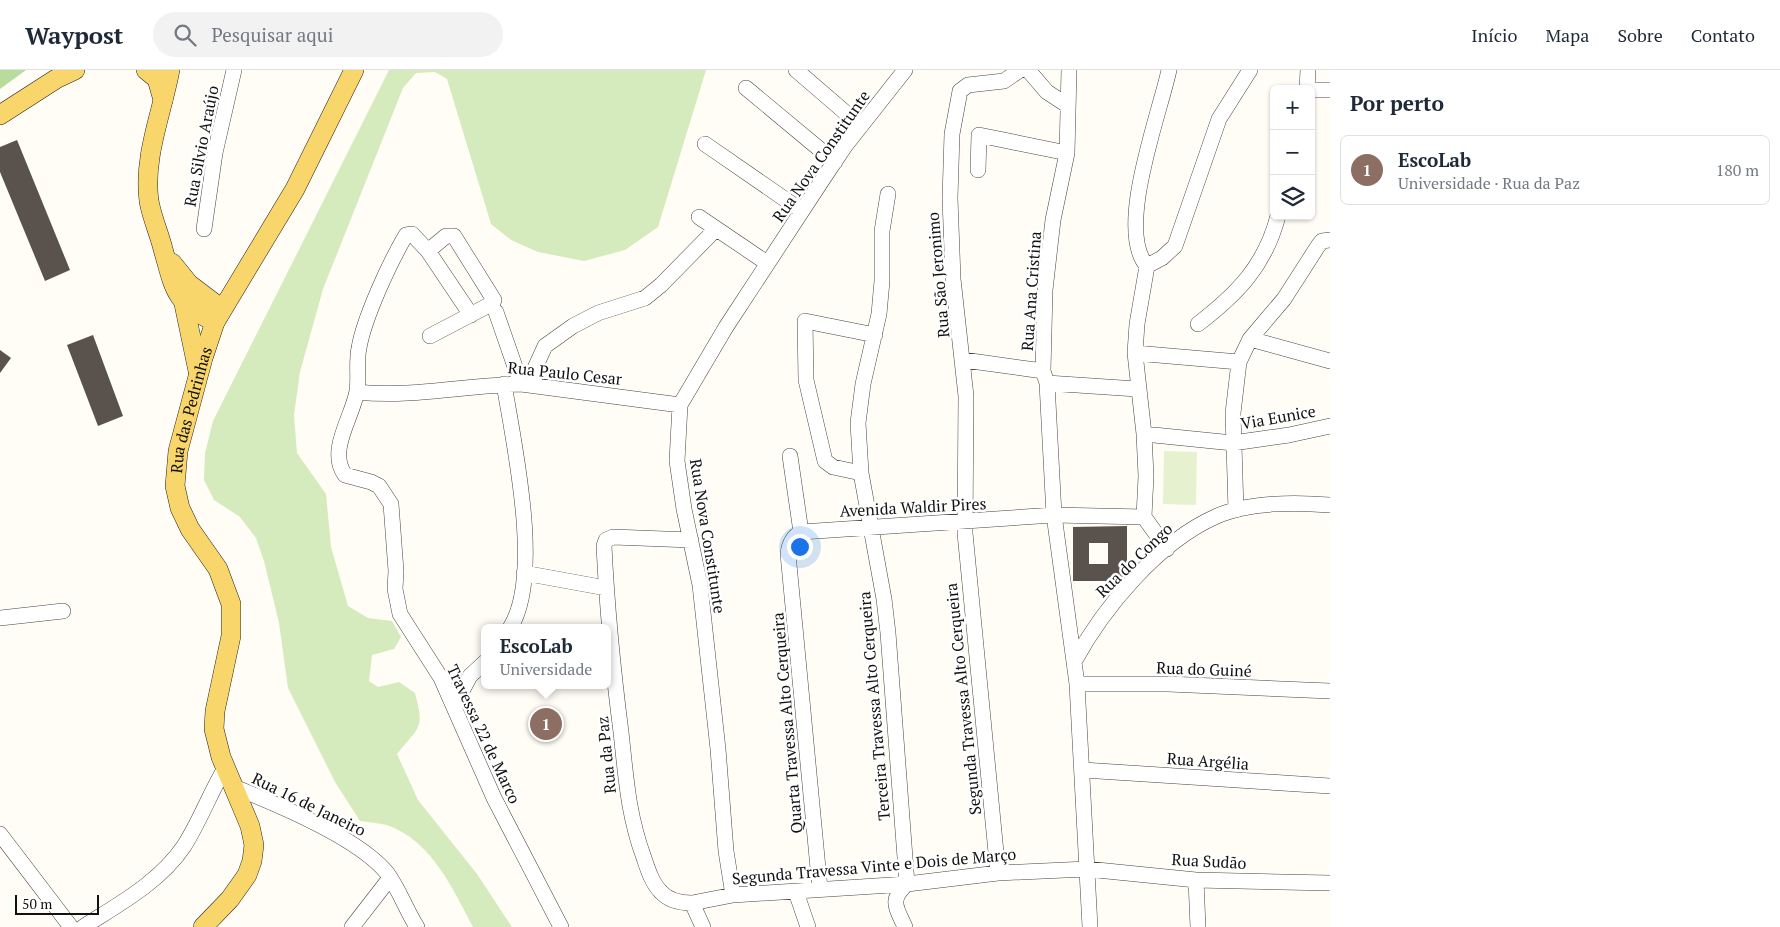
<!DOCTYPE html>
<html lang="pt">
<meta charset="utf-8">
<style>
:root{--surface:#fff;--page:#f2f2f3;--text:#1f2937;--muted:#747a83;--line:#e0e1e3;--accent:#c4262e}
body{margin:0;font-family:"PT Serif",serif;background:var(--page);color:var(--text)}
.controls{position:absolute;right:15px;top:15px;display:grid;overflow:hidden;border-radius:8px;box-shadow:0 1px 4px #0004}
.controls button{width:45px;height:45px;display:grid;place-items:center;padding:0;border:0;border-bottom:1px solid var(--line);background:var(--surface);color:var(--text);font:25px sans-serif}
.scale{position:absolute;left:15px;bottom:12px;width:84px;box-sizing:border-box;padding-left:5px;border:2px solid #111;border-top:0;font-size:14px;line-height:18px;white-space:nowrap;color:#111;-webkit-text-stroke:4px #fff;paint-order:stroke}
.you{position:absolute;left:799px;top:476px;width:18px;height:18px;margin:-12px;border:4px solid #fff;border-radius:50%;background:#1a73e8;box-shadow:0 0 0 8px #1a73e833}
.badge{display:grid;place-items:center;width:32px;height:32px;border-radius:50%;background:var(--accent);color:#fff;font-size:16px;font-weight:700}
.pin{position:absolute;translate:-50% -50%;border:2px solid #fff;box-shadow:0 1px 5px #0006}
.popup{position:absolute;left:481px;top:554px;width:130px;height:65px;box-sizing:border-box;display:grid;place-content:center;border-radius:8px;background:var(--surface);filter:drop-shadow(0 1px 4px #0005);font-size:16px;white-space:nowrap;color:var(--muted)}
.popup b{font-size:19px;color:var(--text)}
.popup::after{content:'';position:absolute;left:50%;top:100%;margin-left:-10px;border:10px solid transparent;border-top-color:var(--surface)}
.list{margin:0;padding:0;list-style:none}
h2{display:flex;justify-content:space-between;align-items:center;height:65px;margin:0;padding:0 20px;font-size:21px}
h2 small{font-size:16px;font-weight:400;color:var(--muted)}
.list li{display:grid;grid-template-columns:32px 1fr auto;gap:15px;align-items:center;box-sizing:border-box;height:70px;margin:0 10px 10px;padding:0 10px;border:1px solid var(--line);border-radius:8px}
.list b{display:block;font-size:19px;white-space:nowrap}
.list p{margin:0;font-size:16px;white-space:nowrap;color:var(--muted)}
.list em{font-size:16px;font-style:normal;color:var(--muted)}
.icon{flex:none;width:28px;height:28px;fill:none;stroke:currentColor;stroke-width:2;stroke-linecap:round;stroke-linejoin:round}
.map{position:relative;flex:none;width:1330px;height:857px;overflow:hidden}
header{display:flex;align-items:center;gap:30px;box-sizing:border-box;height:70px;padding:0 25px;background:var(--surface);border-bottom:1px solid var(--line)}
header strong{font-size:24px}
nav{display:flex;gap:28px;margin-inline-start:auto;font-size:18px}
.search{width:350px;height:45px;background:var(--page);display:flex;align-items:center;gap:12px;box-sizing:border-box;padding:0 18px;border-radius:28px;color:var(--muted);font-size:19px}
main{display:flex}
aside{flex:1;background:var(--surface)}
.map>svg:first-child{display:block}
</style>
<header>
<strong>Waypost</strong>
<div class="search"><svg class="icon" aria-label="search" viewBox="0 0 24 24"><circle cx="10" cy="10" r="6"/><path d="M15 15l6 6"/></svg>Pesquisar aqui</div>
<nav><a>Início</a><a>Mapa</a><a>Sobre</a><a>Contato</a></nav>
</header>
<main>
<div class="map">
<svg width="1330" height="857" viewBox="0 0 1330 857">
<rect width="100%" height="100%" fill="#fffdf5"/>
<path fill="#d5ebbd" d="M389 0H706L658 157 625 180 584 191 538 182 511 170 491 154 447 9 435 2 416 3 403 18 323 219 300 302 294 345 297 383 326 424 331 477 348 536 368 548 392 551 401 567 394 579 372 585 369 611 378 617 399 612 415 623C425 660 419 656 397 684L418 730 477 804 512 857H473C453 819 431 770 387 755 378 753 368 752 360 751L335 712 288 618 279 553 264 491 256 468 240 447 214 430 204 410 205 383 213 351Z"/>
<path fill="#b9dc9c" d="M0 0H26L0 19Z"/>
<path fill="#e6f2cf" d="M1164 381 1197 382 1196 435 1163 434Z"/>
<path fill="#5a524d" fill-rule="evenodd" d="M17 70 70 200 45 211 0 102V77Z
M93 265 123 346 98 356 67 275Z
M0 280 11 288 0 303Z
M1127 456V502L1120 511H1073V457ZM1089 473H1108V494H1089Z"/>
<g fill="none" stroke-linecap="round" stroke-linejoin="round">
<defs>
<path id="minor" d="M796 0 861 56
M1028 0 1047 22 1067 35
M1069 0 1067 83 1053 150 1045 220 1043 301 1047 313 1054 445 1077 614 1090 857
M746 18 835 92
M1307 19 1308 0
M1311 20H1330
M705 74 802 141
M978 100 979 65 1067 83
M888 124 882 161V211L879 244 863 314 858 353 861 403 884 529 888 563 907 814C889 830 896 837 905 857
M699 147 767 193
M204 159 215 83 234 0
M428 181 446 166H454L494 230 493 233 430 266
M1147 196 1162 188 1175 176 1219 49 1250 0
M496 242 521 314
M471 245 428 181 412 164 406 165C390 192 364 248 359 278 356 292 359 307 357 321 353 346 327 381 345 405L371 412 379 416 391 434 396 501 395 519 400 544 441 608 494 728 561 857
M1198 254C1237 224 1265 196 1278 146
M1250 269 1330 291
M1135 283 1239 292
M964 290 1043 301
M1047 313 1137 319
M504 314C514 375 543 506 510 558
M534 316 535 298 545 276 573 256 598 243 645 228 661 215 716 159
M357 322C412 328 466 315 521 314L680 335
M1144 364 1233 373 1289 365 1330 356
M790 386 801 462
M861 403 833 397 825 391 806 310 805 251 875 265
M1236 440 1233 343 1239 292 1250 269 1284 229 1318 176 1322 171 1330 170
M1144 447 1146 406 1144 364 1135 283 1137 254 1147 196C1115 160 1160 43 1169 0
M1144 447 1167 479
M691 470 613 467 606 470 604 476C607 538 613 600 621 662 626 707 628 745 644 788 648 800 652 813 661 822 669 831 680 833 692 833
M524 503 606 518
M0 548 63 541
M1074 592C1104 537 1158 472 1217 446 1248 432 1296 432 1330 435
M1077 614H1168L1330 621
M454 636 470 606 485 592
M1083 700 1330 716
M234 717C277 734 359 768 387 803 399 819 406 840 417 857
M0 764 71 857
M998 803 965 463 966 326 953 209 950 128 952 64 960 21 968 15 1004 11 1020 0
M1196 810 1198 857
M820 819 788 484C789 474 792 467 801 462L1054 445 1144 447
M796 822 808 857
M733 825 726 781 718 679 700 515 684 439 677 391 680 335 726 257 821 112 845 76 905 0
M83 857C119 834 160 812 184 776 200 751 210 723 225 698
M352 857 390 808
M703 857 692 833 733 825 907 814 998 803 1087 799 1196 810 1330 813"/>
<g id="major">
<path d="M146 0 157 9 163 30"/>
<path d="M170 0C162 43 143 87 149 131 152 148 159 163 163 179 175 221 174 232 215 252"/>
<path d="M0 45 56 9 75 0"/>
<path d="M172 193 189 214 222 239"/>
<path d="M184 234 198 301"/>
<path id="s1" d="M203 857 230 829 247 805 252 791 254 775 250 756 221 687 214 659 215 641 231 566V534L218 499 190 459 180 438 175 416 178 381 203 288 215 252 295 119 354 0"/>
</g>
</defs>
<use href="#minor" stroke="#444" stroke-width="16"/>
<use href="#major" stroke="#222" stroke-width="20"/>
<use href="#minor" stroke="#fff" stroke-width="15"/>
<use href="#major" stroke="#f9d66b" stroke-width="19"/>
</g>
<g text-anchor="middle" stroke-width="5" stroke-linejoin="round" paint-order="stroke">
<g font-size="16" fill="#111" stroke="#fff">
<text transform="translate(201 76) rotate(-79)" y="6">Rua Silvio Araújo</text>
<text transform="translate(821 86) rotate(-55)" y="6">Rua Nova Constitunte</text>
<text transform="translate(938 205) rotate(-95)" y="6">Rua São Jeronimo</text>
<text transform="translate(1031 221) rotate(-86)" y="6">Rua Ana Cristina</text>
<text transform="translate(565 303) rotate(6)" y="6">Rua Paulo Cesar</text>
<text dy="6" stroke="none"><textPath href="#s1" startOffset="559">Rua das Pedrinhas</textPath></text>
<text transform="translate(1278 347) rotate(-10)" y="6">Via Eunice</text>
<text transform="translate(913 437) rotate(-3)" y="6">Avenida Waldir Pires</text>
<text transform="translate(708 466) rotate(81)" y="6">Rua Nova Constitunte</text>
<text transform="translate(1134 490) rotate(-44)" y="6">Rua do Congo</text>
<text transform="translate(1204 599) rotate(2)" y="6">Rua do Guiné</text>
<text transform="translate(963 629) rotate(-96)" y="6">Segunda Travessa Alto Cerqueira</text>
<text transform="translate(874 636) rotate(-95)" y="6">Terceira Travessa Alto Cerqueira</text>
<text transform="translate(787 653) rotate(-95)" y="6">Quarta Travessa Alto Cerqueira</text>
<text transform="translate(484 664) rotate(65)" y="6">Travessa 22 de Marco</text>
<text transform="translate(606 685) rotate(-96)" y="6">Rua da Paz</text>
<text transform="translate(1208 691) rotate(4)" y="6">Rua Argélia</text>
<text transform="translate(309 734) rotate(26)" y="6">Rua 16 de Janeiro</text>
<text transform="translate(1209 791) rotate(3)" y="6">Rua Sudão</text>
<text transform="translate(874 796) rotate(-5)" y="6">Segunda Travessa Vinte e Dois de Março</text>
</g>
</g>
</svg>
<div class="controls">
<button>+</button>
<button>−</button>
<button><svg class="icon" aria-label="layers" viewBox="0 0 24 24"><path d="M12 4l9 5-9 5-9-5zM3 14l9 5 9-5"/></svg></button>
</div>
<div class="scale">50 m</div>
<div class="you"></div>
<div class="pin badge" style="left:546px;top:654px;background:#8d6e63">1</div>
<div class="popup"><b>EscoLab</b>Universidade</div>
</div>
<aside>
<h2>Por perto<small></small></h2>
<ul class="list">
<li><span class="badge" style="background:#8d6e63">1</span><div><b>EscoLab</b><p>Universidade · Rua da Paz</p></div><em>180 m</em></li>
</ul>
</aside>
</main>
